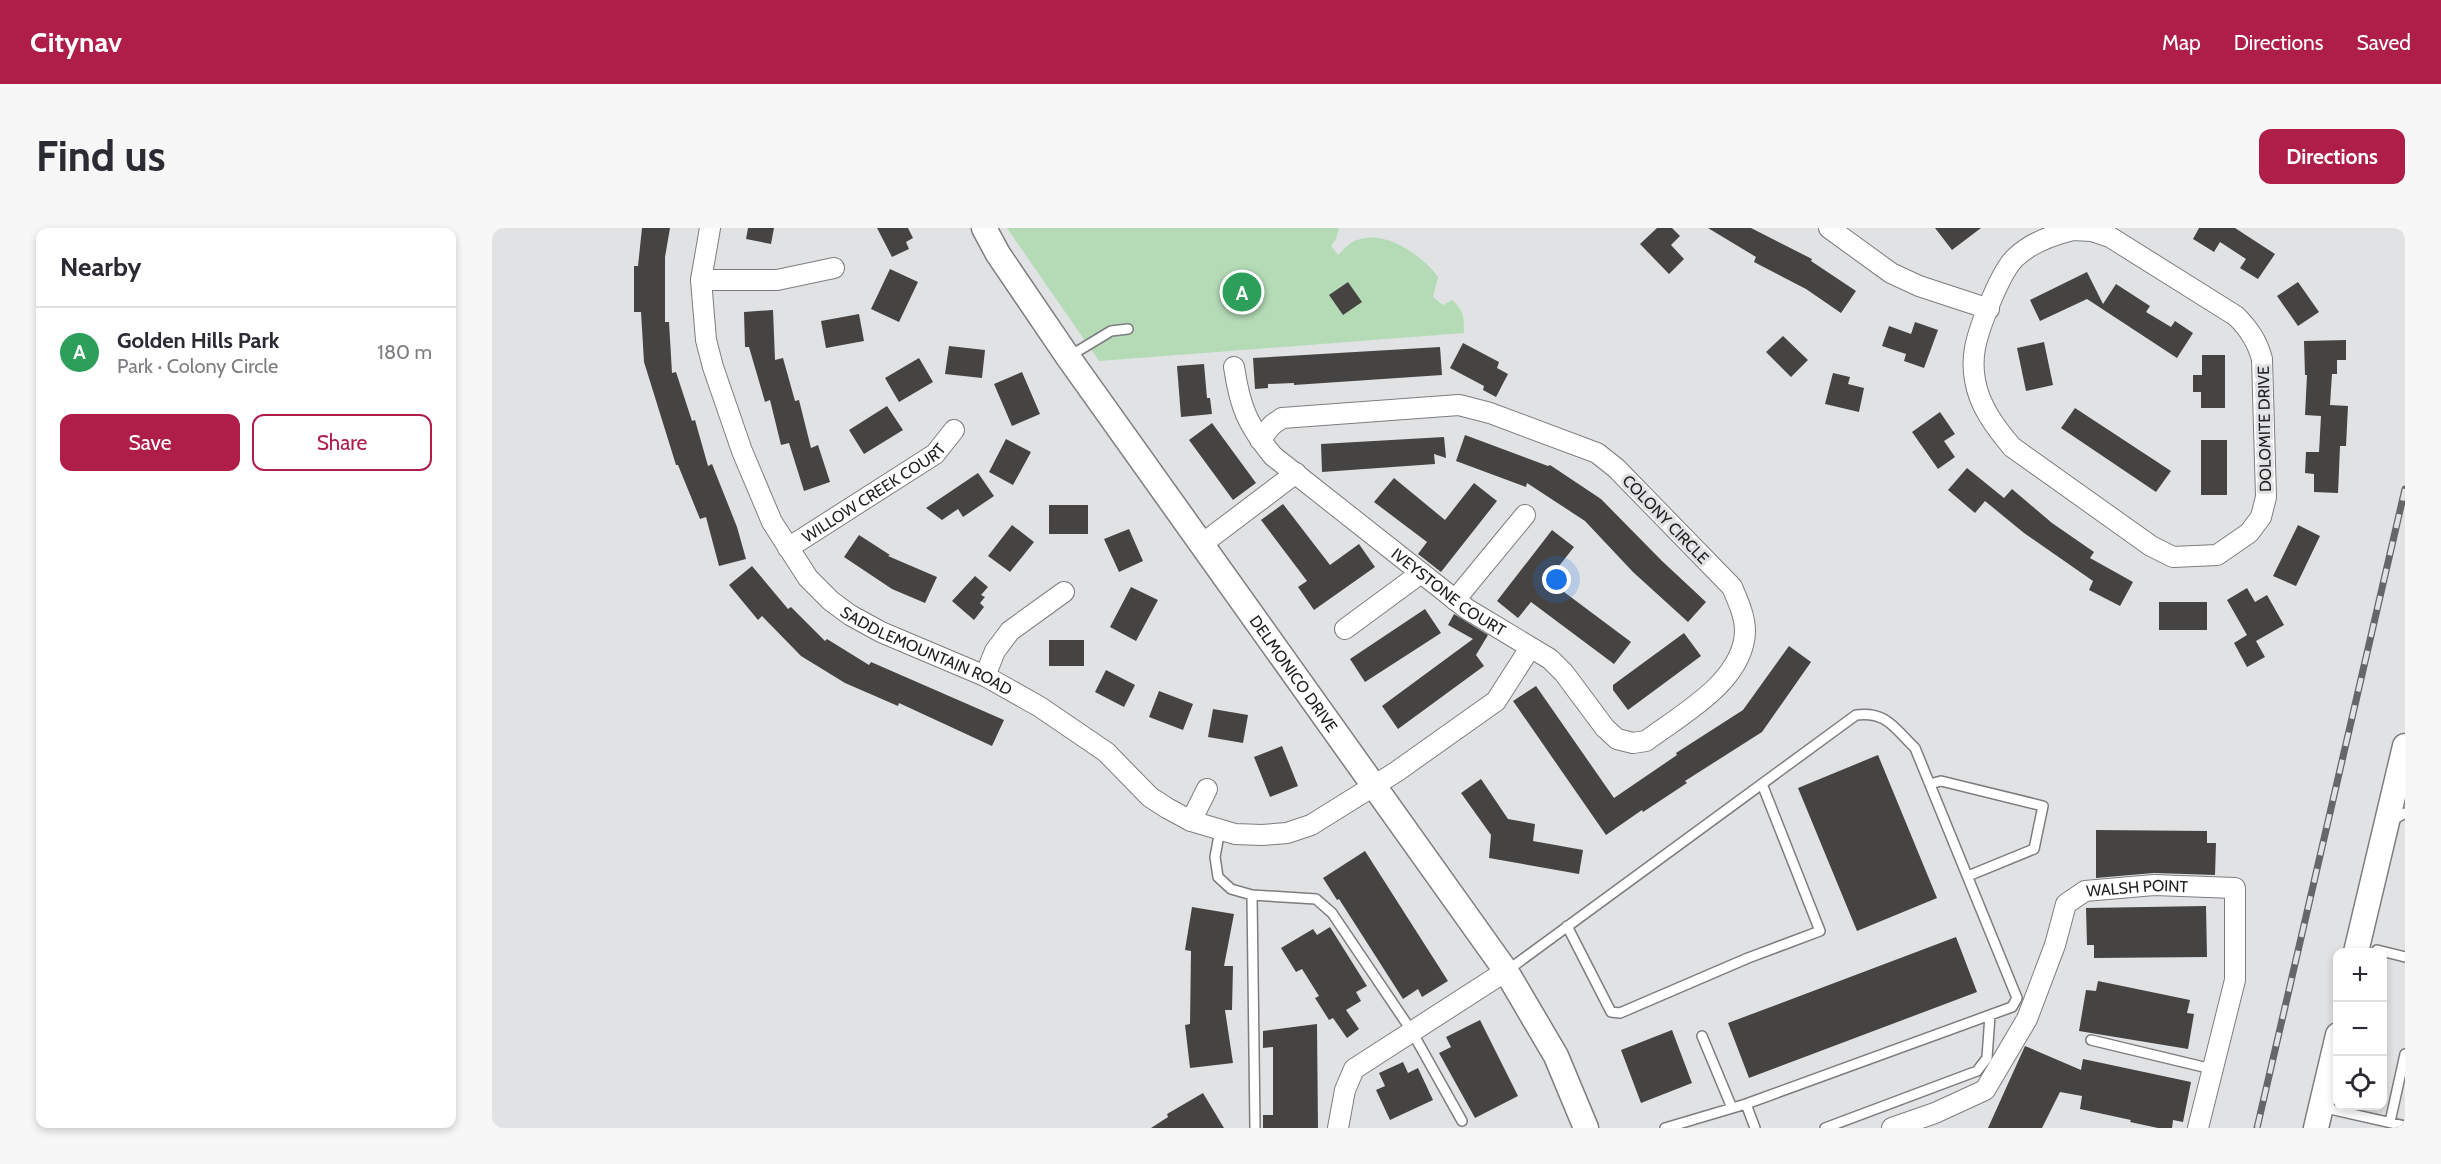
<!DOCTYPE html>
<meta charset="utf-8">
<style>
:root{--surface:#fff;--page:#f7f7f7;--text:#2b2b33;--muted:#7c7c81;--line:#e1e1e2;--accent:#af1d49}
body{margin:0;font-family:Cabin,sans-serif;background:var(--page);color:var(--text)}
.controls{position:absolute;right:18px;bottom:18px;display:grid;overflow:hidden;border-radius:12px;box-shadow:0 3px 9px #0003}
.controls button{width:54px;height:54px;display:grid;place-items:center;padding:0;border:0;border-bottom:2px solid var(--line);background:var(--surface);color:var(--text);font:30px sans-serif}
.you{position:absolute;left:1065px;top:352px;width:21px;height:21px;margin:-15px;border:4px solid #fff;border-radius:50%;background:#1a73e8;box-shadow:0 0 0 9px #1a73e833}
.badge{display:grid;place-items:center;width:39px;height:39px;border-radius:50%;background:var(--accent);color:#fff;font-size:20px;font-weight:700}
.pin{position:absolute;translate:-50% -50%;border:3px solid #fff;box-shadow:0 2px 6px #0006}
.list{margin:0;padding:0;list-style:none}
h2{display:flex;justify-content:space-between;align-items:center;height:78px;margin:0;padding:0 24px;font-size:26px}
h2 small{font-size:20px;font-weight:400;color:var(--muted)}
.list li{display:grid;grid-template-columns:39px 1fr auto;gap:18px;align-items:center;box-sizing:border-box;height:90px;padding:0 24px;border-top:2px solid var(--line)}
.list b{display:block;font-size:22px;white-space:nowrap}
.list p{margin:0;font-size:20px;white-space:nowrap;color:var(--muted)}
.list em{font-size:20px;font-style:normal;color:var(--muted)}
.actions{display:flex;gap:12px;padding:18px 24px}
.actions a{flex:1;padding:14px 0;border:2px solid var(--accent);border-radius:12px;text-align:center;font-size:21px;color:var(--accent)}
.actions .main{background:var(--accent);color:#fff}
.icon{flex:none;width:33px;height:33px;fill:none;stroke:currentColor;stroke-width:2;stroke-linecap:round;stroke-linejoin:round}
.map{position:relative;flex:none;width:1913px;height:900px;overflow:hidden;border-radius:12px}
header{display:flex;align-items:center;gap:36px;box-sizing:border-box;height:84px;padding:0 30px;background:var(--accent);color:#fff}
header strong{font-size:28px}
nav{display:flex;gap:33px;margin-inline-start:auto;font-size:21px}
.intro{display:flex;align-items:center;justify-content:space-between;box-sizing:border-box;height:144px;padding:0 36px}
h1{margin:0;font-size:42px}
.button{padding:15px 27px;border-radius:12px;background:var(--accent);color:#fff;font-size:21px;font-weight:700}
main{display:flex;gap:36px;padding:0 36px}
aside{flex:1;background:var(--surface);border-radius:12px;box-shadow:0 3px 9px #0003}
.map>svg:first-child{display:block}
</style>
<header>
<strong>Citynav</strong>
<nav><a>Map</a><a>Directions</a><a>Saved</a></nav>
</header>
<div class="intro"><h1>Find us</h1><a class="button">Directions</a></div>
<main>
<aside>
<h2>Nearby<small></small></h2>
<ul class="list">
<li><span class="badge" style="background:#2e9e5b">A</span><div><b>Golden Hills Park</b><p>Park · Colony Circle</p></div><em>180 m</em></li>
</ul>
<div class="actions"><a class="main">Save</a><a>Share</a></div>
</aside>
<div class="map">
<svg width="1913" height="900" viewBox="0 0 1913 900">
<rect width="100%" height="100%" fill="#e1e2e4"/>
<path fill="#b4dbb6" d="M515 0H847L844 11 839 18 846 27C852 21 858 14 865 12 893 1 930 27 946 49L941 69 951 77 960 72C972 83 972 89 972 105L607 133Z"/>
<path fill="#464443" d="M150 0H178L173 29V94H177L180 145 184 144 200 193 203 192 216 238 220 236 245 299 254 331 227 338 214 289 208 291 186 237H184L152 134 149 84H142V38H146Z
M256 0H282L279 16 254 11Z
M385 0H416L421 10 414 14 417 21 400 29Z
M1165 0H1180L1188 8 1179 17 1192 31 1177 46 1148 16Z
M1216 0H1259L1320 31 1319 33 1364 63 1349 85 1314 61 1262 34 1264 29Z
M1443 0H1489L1460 22Z
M1707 0H1743L1783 26 1766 51 1748 40 1754 31 1728 14 1722 24 1701 11Z
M398 41 426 54 407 94 379 81Z
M1595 44 1611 76 1624 56 1658 78 1654 84 1679 99 1683 93 1701 105 1685 130 1595 71 1548 93 1538 72Z
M856 54 870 74 851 87 837 67Z
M1806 54 1827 84 1806 98 1785 68Z
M281 82 283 132 291 130 303 173 307 172 319 220 326 217 338 254 312 263 297 215 289 217 278 172 273 174 257 119H253L252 84Z
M367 86 372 113 334 120 329 93Z
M1423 94 1446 102 1432 140 1412 133 1414 126 1390 118 1397 98 1419 106Z
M1291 108 1316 132 1299 149 1274 124Z
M1854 112V132H1845V146H1840L1838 177 1856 178 1854 218H1848L1846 265 1822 264V246L1813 245 1814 224H1827L1829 188 1813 187 1815 147H1813L1812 113Z
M1552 114 1561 157 1534 163 1525 120Z
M971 115 1007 134 1005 140 1016 146 1004 169 991 162 992 158 958 140Z
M457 118 493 122 490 150 453 146Z
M948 119 950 147 802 157V155L776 156V160L763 161 761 130Z
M1710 127H1733V180H1709V164H1701V147H1710Z
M427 130 441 154 407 174 393 150Z
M712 136 715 170H718L720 186 689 189 685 138Z
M530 144 548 186 520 198 502 156Z
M1341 145 1358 149 1356 156 1372 160 1367 184 1333 176Z
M395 178 411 202 372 226 357 202Z
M1583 180 1679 243 1664 264 1569 200Z
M1448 184 1463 206 1452 213 1463 229 1446 241 1420 204Z
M720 195 764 255 741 272 697 212Z
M973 207 1056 238 1058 237 1109 271 1170 333 1214 374 1196 394 1141 344 1093 293 1035 255 1034 259 964 233Z
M952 209 954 230 942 226 943 236 830 244 829 216Z
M514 211 539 224 521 257 497 244Z
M1709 212H1735V267H1709Z
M1475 240 1512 270 1520 261 1560 295 1602 324 1598 330 1641 354 1628 378 1597 362 1601 353 1532 305 1493 273 1483 285 1456 262Z
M486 245 502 268 471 289 466 281 450 292 434 280Z
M902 250 953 292 982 255 1005 273 949 344 926 326 935 314 882 274Z
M791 276 838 337 867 316 883 339 822 382 806 359 815 353 769 292Z
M557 277H596V306H557Z
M520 297 542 314 518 344 496 328Z
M1806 297 1828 308 1804 358 1781 348Z
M637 301 651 333 627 344 612 311Z
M1060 302 1082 319 1056 352 1139 414 1122 436 1039 374 1026 390 1005 373Z
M367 307 398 327 396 328 445 349 433 375 400 361 352 329Z
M260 338 296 381 299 379 333 413 335 411 377 437 379 434 512 492 500 518 407 475 406 478 353 455 309 428 270 388 266 392 237 357Z
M483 348 496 359 489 367 493 369 488 375 492 379 482 392 460 373Z
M639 359 666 372 644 413 618 399Z
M1755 360 1763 374 1775 367 1792 397 1764 413 1773 429 1755 439 1742 415 1755 407 1735 372Z
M1667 374H1715V402H1667Z
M933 381 949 405 873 454 858 431Z
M962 386 996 407 984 427 992 438 906 501 890 478 981 411 956 397Z
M1192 405 1209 428 1136 482 1121 462V457Z
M557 412H592V438H557Z
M1297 418 1319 434 1270 504 1193 553 1195 555 1151 584 1150 582 1114 607 1021 473 1044 458 1122 570 1185 527 1184 525 1251 482Z
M614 442 643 457 632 479 603 464Z
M667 463 701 476 691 502 657 489Z
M721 481 756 487 751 515 716 509Z
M790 518 806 558 778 569 762 529Z
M1386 527 1445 670 1365 703 1306 560Z
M989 551 1016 591 1043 596 1041 613 1091 622 1087 646 997 630 999 607 969 565Z
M1604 602 1715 603V615H1724L1723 647 1662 645 1604 650Z
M873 623 956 753 930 769 926 761 911 771 847 671 845 672 831 650Z
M1714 678 1715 729 1602 730V717H1595L1594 680Z
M700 679 742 686 732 738H741L740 782H733L741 835 698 840 693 797 698 796 699 723 693 722Z
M838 699 875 758 864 764 869 773 854 782 867 801 855 810 841 790 837 792 823 770 827 768 810 741 804 744 789 720 821 701 825 707Z
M1464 709 1485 764 1257 850 1236 795Z
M1606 753 1698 772 1695 785 1702 786 1696 821 1587 803 1594 762 1604 763Z
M988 792 1026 868 983 890 947 825 959 819 954 809Z
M825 796 826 900H771V887H781V819L771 820V803Z
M1180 802 1200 855 1149 875 1129 822Z
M1533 818 1589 842 1591 831 1699 854 1691 894 1681 892 1680 900H1666L1638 894 1639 892 1588 881 1590 868 1568 864 1550 900H1496Z
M911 834 916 845 926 840 941 872 898 892 884 862 893 858 887 845Z
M711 865 732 900H659L676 889 675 886Z"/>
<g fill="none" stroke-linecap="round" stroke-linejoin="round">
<defs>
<path id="service" d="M576 129 619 103 636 101
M1438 556 1449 553 1551 578 1542 621 1476 648
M1899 593 1913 585
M728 602 723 629 726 649 739 661 760 667 824 671 840 685 919 802 970 893
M760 667 763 900
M1075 698 1119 784 1128 785 1256 730 1328 703 1270 556
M1885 722 1913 729
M1016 742 1364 487C1395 483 1403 501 1423 520L1525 770 1520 779 1254 876 1173 900
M1210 808 1240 880
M1599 812 1720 841
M1254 876 1263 900
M1829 879 1913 898
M1898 894 1913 826
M1333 900 1485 843 1495 830 1498 787"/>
<g id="minor">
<path id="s1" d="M218 0 209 52 214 112 221 139 250 223 280 294 316 350 339 373 358 387 389 404 493 448 548 479 614 524 658 569 675 580 699 593 743 606 770 607 795 605 819 597 904 544 1004 473 1038 420"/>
<path d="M1337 0 1399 45 1427 58 1497 81"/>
<path d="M1581 2 1600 3 1618 9 1744 88C1757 101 1765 113 1770 131L1774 269 1769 289 1757 305 1725 327 1681 329 1659 318 1520 219C1504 200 1487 178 1483 152 1481 141 1481 131 1483 120 1487 99 1509 42 1524 29 1540 14 1560 7 1581 2Z"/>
<path d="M209 52H285L342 40"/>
<path id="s2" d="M742 139C748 179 755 196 781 228L975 381 1058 431 1072 445 1113 500 1125 511 1141 515 1154 513C1190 486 1252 453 1253 403 1253 388 1246 373 1240 359L1124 240 1105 225 998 185 967 177 790 190 780 197 768 212"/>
<path d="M710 316 804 245"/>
<path id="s3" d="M296 320 443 226 462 202"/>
<path d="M963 372 1033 287"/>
<path d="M853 401 929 345"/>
<path d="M493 448 503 423 518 403 572 364"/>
<path d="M699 593 715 561"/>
<path d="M846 900 853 862 862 841 1014 743"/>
<path id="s4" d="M1400 900 1443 885 1493 862 1535 791 1563 717 1574 676 1593 663 1662 657 1743 660V752L1706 900"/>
</g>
<g id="tertiary">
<path id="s5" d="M492 0 506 26 576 129 1014 743 1064 828 1094 900"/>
<path d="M1864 724 1913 518"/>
<path d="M1824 900 1846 807"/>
</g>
</defs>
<use href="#service" stroke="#7d7d7f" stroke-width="12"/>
<use href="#minor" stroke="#7d7d7f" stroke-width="22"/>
<use href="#tertiary" stroke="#7d7d7f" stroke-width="27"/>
<use href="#service" stroke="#fff" stroke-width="9"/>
<use href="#minor" stroke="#fff" stroke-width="20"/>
<use href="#tertiary" stroke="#fff" stroke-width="24"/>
<defs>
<path id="rail" d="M1765 900 1913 261"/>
</defs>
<use href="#rail" stroke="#656667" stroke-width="7"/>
<use href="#rail" stroke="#e1e2e4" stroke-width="4.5" stroke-dasharray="14" stroke-linecap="butt"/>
</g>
<g text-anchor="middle" stroke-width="6" stroke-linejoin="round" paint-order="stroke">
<g font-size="16" fill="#212122" stroke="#e1e2e4">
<text transform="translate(1772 201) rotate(-91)" y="6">DOLOMITE DRIVE</text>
<text dy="6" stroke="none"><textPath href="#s3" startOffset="102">WILLOW CREEK COURT</textPath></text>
<text transform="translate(1174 291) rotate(46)" y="6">COLONY CIRCLE</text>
<text dy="6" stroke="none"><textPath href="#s2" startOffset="321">IVEYSTONE COURT</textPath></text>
<text dy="6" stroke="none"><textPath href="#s1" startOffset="514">SADDLEMOUNTAIN ROAD</textPath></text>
<text dy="6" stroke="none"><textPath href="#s5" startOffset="543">DELMONICO DRIVE</textPath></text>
<text dy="6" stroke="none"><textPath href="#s4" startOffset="380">WALSH POINT</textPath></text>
</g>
</g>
</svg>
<div class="controls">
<button>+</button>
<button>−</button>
<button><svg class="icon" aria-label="locate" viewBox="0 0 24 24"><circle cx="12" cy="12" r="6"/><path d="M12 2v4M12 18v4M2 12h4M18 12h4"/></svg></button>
</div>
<div class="you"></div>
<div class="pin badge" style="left:750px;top:64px;background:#2e9e5b">A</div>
</div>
</main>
